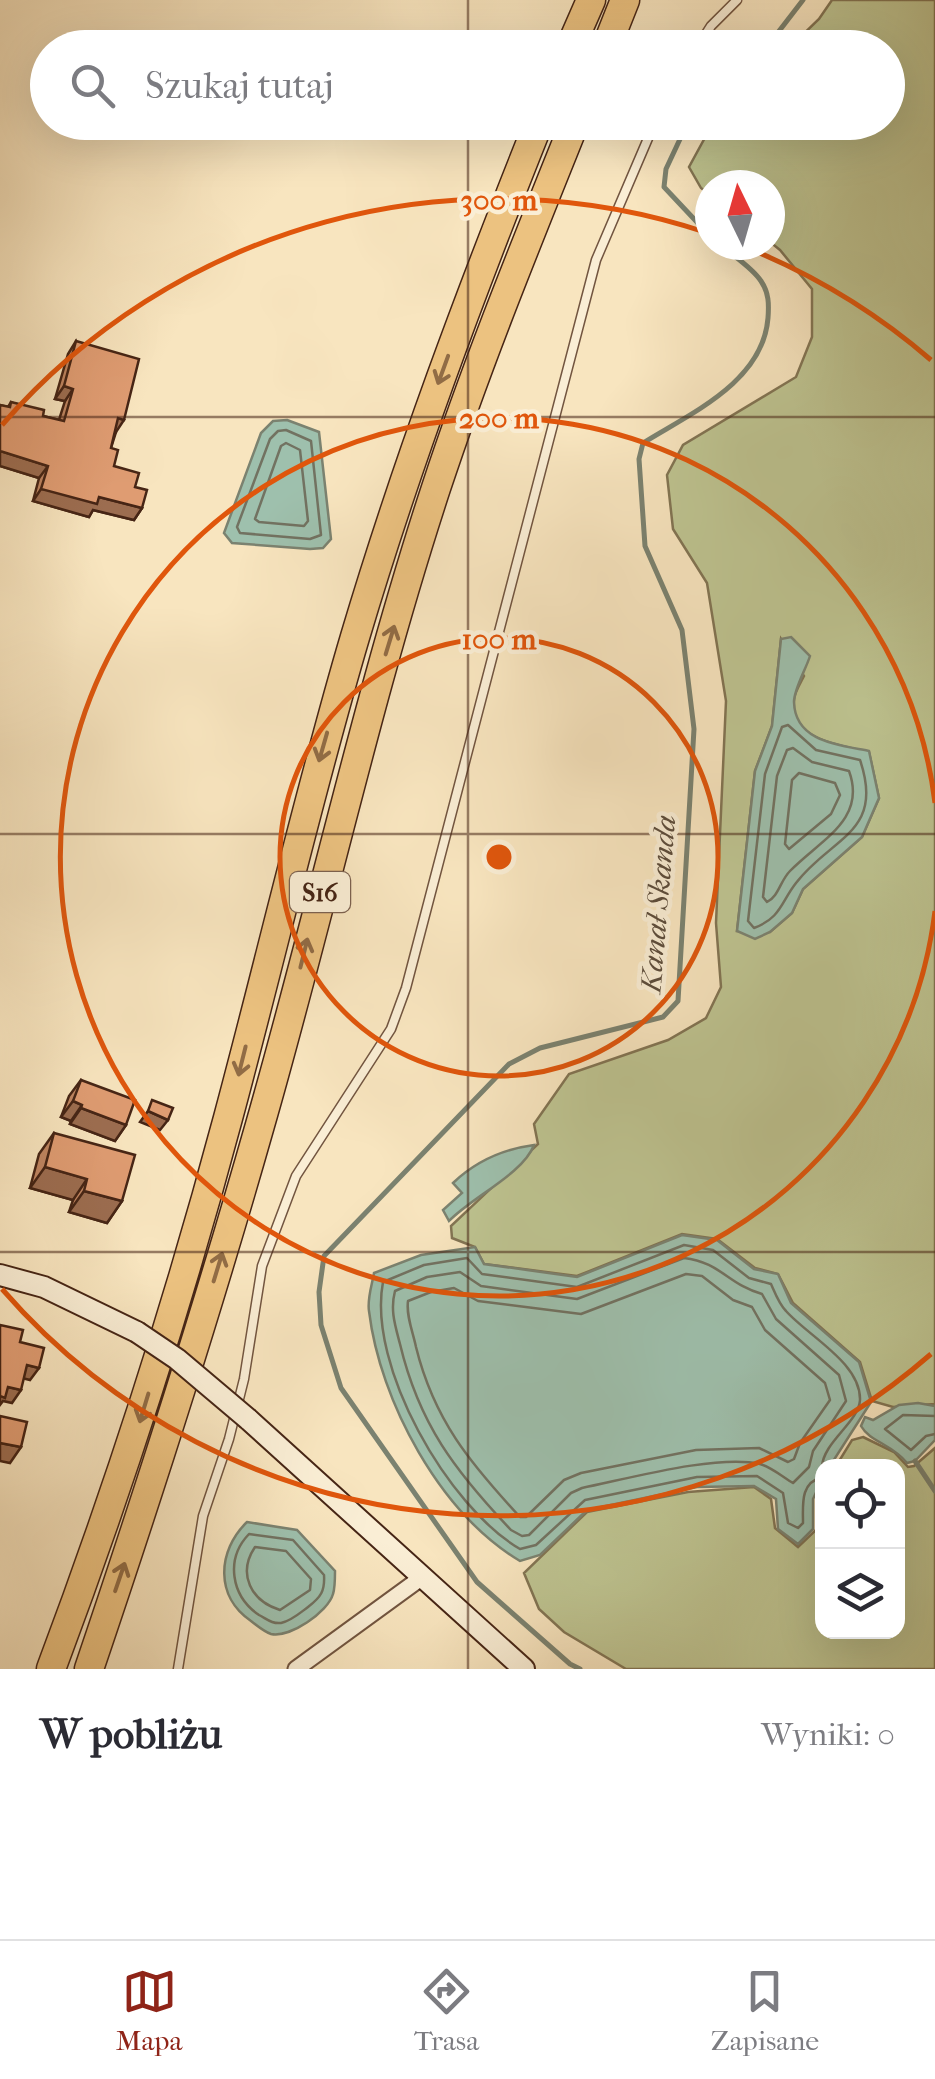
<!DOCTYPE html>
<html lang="pl">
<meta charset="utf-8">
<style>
:root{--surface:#fff;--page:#f2f2f3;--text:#2b2b33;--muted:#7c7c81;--line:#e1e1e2;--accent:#8f2418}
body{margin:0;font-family:"IM FELL French Canon",serif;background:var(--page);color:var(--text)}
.controls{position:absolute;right:30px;bottom:30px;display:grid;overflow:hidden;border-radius:20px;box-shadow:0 10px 40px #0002}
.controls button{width:90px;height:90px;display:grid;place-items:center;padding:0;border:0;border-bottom:2px solid var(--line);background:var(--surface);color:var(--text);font:50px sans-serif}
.compass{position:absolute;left:695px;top:170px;width:90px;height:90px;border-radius:50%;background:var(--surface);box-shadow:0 10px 40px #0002;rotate:355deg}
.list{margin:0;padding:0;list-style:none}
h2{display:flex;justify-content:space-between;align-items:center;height:130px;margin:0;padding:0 40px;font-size:42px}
h2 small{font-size:32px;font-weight:400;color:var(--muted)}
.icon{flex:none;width:55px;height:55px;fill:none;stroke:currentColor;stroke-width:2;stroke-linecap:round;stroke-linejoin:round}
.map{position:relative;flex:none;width:935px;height:1669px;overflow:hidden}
.search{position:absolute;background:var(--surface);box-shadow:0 10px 40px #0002;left:30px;right:30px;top:30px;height:110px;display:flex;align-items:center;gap:25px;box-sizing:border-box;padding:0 35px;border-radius:55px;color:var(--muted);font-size:38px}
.sheet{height:270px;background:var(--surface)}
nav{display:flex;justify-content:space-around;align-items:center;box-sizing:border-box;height:140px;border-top:2px solid var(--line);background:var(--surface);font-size:28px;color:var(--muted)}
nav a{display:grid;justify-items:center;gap:5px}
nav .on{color:var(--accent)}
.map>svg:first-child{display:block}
</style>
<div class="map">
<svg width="935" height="1669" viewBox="0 0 935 1669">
<rect width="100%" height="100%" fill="#f8e5bf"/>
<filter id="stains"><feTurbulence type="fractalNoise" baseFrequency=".002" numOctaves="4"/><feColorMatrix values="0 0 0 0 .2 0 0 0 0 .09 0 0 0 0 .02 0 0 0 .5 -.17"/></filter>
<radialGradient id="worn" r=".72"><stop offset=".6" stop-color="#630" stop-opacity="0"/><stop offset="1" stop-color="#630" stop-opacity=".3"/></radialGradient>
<path fill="#bec491" stroke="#827453" stroke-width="2.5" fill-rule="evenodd" d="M832 0H935V1404L893 1407 872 1401 860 1362 793 1303 778 1274 755 1268 717 1239 682 1234 577 1276 484 1264 475 1247 452 1238 451 1226 538 1144 534 1124 569 1074 668 1040 706 1018 721 987 716 923 726 701 707 583 673 529 667 475 683 445 796 377 812 337V289L780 250 770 242V185H710V195L701 188 689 167 713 123 888 122V48L790 47 819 19ZM781 639 804 676C801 682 794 693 794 700 790 741 841 745 869 752L879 798 862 837 803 889 792 913 770 932 737 931 755 771 772 726Z
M863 1437 894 1452 908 1467 914 1466 935 1448V1669H626L564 1632 539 1609 524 1573 587 1512 688 1492 754 1487 771 1499 775 1528 798 1547 817 1529V1498L822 1489V1632H898V1466H836L852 1440Z"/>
<path fill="#9ec0ad" stroke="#7b8270" stroke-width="2.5" d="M287 420 319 432 331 539 323 548 310 549 232 543 224 533 261 433 273 421Z
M791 637 810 656C806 669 794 689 794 702 795 742 839 745 869 751L879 798 862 837 803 889 792 913 770 932 755 939 737 931 755 771 772 726 781 639Z
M534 1145C523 1174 472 1197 449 1221L443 1210 462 1193 453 1183C475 1162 504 1149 534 1145Z
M682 1235 717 1240 754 1269 778 1274 791 1303 859 1362 871 1402 830 1466H822V1480L813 1499V1529L798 1544 778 1529 776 1499 754 1486 697 1487 587 1510 540 1555 520 1561C440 1513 380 1402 369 1311 367 1299 372 1285 374 1273L421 1255 475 1247 484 1264 577 1277Z
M918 1403 935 1406V1440L915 1461 907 1463C892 1444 870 1442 861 1426L865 1417 873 1420 899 1405Z
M247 1522 297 1530 335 1571C335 1578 335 1588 333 1594 328 1612 290 1638 271 1634 265 1632 256 1625 251 1621 215 1597 217 1551 247 1522Z"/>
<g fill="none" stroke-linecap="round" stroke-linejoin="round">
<path stroke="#727261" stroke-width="2.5" d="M286 430 311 441 321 535 310 539 240 533 237 527 270 439 278 431Z
M286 443 300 450 308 521 304 526 259 522 255 519 281 446Z
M788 725 816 750 860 760C885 833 831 837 796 883 781 902 781 918 754 928L748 921 765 774 782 727Z
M793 748 812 762 849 771C867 820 820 840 790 871 780 881 779 896 767 902L763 897 777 776 787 750Z
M799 773 835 783 840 795 831 814 789 849 785 844 792 780Z
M684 1258C720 1262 729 1285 762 1294L776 1319 839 1375 846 1401 813 1451 809 1467 793 1483C783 1477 771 1467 760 1464 717 1454 627 1479 582 1488L571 1493 529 1535 522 1536 511 1530C455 1471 419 1424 400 1344 395 1325 390 1310 395 1291L427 1277 460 1272 481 1286 577 1299Z
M686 1274 702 1276 733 1300 752 1307 765 1330 825 1383 830 1400 800 1443 794 1459 788 1462 759 1448 696 1450 581 1473 564 1480 526 1517H520C470 1463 434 1420 416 1347 413 1332 406 1316 408 1301L431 1292 454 1288 478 1301 581 1314Z
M935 1416 903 1415 885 1429 911 1450 926 1436 935 1434
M822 1467C823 1442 859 1422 860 1400 861 1363 808 1336 786 1311 779 1304 775 1293 771 1284L749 1278 713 1250 684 1245 577 1287 482 1274 467 1258 424 1265 383 1282C367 1366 448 1507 520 1549L536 1545 585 1500 697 1477 757 1476 783 1493 788 1523 798 1528 803 1523C803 1504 800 1483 822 1477
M249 1534 293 1540 324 1575C325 1591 321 1597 308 1607 300 1613 291 1621 281 1623 272 1624 267 1619 259 1615 231 1596 225 1559 249 1534Z
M255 1547 286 1551 311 1579 310 1590 280 1610C251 1601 237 1574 255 1547Z"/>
<path stroke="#7b8270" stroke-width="5" d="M766 48 803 0
M688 122 666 169 664 187 710 236
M915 1461 935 1491
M580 1669 570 1664 477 1582 341 1388 321 1325 319 1292 324 1256 509 1064 540 1048 663 1017 678 1001 694 729 682 630 645 546 639 459 643 443C691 413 763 382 768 318 769 304 769 293 761 281 752 267 733 256 721 245"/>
<defs>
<path id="lane" d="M697 48 711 26 737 0
M178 1669 203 1516 229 1439 244 1379 262 1266 296 1176 391 1029 406 988 596 260 655 122"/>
<path id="street" d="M296 1669 421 1578"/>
<path id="secondary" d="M0 1275 44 1287 137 1332
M248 1419 524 1669"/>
<path id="highway" d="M570 48 591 0
M606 48 625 0
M51 1669C119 1488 178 1305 228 1118 271 958 308 796 355 637 407 462 471 292 539 122
M89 1669C150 1489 208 1308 260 1125 321 913 367 698 436 488 477 364 526 244 575 122"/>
</defs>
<use href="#lane" stroke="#725540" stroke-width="11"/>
<use href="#street" stroke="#725540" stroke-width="19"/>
<use href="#secondary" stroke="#462515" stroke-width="24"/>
<use href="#highway" stroke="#462515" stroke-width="31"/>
<use href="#lane" stroke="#faeed5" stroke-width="8"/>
<use href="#street" stroke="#faeed5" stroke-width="15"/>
<use href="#secondary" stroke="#faeed5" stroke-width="20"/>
<use href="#highway" stroke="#ecc280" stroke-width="28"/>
<defs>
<path id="secondary-bridge" d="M137 1332 177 1359 248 1419"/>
</defs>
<use href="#secondary-bridge" stroke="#462515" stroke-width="24" stroke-linecap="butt"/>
<use href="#secondary-bridge" stroke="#faeed5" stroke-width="20"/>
</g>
<path fill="#c08662" stroke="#462515" stroke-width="2.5" d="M76 341 116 432 111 448 114 466 135 487 142 508 134 520 93 510 89 517 33 501 39 478 0 466V405L8 407 11 402 43 416 59 420 65 401 55 399 68 354Z
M81 1080 126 1125 115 1141 70 1124 71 1121 61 1117 69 1096Z
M54 1133 122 1201 107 1223 69 1212 73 1200 30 1188 39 1154Z"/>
<path fill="#9c6d50" stroke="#462515" stroke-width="2.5" d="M64 386 73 389 65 401 55 399Z
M118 418 124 420 116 432 109 430Z
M0 451 48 466 39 478 0 466Z
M41 489 99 497 142 508 134 520 93 510 89 517 33 501Z
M73 1101 82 1105 71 1121 61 1117Z
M81 1108 126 1125 115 1141 70 1124Z
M148 1111 168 1120 160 1130 140 1122Z
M45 1167 87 1179 73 1200 30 1188Z
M84 1191 122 1201 107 1223 69 1212Z
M27 1365 39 1368 30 1380 18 1377Z
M8 1387 21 1390 12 1403 3 1401 0 1405V1396Z
M0 1443 21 1447 10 1463 0 1461Z"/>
<path fill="#df9c72" stroke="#462515" stroke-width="2.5" d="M76 341 139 359 124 420 118 418 111 448 118 450 114 466 139 473 135 487 147 490 142 508 99 497 97 504 41 489 48 466 0 451V405L10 407 11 402 44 410 43 416 64 421 73 389 64 386Z
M81 1080 135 1100 126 1125 81 1108 82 1105 73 1101Z
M152 1100 173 1108 168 1120 148 1111Z
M54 1133 135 1155 122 1201 84 1191 87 1179 45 1167Z
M0 1325 23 1330 20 1342 44 1348 39 1368 27 1365 21 1390 8 1387 5 1398 0 1396Z
M0 1416 27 1422 21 1447 0 1443Z"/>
<defs><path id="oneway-shaft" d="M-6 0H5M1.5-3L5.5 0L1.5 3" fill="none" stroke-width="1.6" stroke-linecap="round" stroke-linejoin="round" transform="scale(2.5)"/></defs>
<g stroke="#916c45">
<use href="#oneway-shaft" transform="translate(443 370) rotate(110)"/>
<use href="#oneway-shaft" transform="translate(390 640) rotate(-73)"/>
<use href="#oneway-shaft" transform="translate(323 747) rotate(106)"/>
<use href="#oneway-shaft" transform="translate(304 953) rotate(-76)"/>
<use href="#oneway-shaft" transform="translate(242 1061) rotate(104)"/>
<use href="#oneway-shaft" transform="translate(218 1267) rotate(-73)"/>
<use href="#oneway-shaft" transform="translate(144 1408) rotate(107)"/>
<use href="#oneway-shaft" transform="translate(120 1577) rotate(-71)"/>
</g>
<path fill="none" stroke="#462515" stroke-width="2.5" stroke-opacity="0.55" d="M468 0V48M468 122V1669M0 417H935M0 834H935M0 1252H935"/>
<g fill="none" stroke="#e0560c" stroke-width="5">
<circle cx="499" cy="857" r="219"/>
<path d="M935 911A439 439 0 1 1 935 803"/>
<path d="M931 1354A658 658 0 0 1 2 1289M2 425A658 658 0 0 1 708 233M745 247A658 658 0 0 1 931 360"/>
</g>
<g text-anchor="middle" stroke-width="9" stroke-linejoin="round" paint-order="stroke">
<rect fill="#faeed5" stroke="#7c614f" stroke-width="2.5" x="290" y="872" width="60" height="40" rx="8"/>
<g font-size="25" font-weight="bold" fill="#462515">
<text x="320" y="901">S16</text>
</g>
<g font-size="30" font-style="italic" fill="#5c4c3b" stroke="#faeed5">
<text transform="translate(658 904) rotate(-85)" y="10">Kanał Skanda</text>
</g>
</g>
<circle cx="499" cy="857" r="15" fill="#e0560c" stroke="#faeed5" stroke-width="5"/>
<g font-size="30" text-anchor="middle" font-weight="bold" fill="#e0560c" stroke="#faeed5" stroke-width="9" stroke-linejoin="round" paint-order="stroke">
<text x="499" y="210">300 m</text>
<text x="499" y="428">200 m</text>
<text x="499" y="649">100 m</text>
</g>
<rect width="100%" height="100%" filter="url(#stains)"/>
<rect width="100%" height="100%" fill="url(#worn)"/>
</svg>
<div class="controls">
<button><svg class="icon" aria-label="locate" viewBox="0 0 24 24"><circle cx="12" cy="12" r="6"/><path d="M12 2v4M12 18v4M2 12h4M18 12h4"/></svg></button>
<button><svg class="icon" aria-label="layers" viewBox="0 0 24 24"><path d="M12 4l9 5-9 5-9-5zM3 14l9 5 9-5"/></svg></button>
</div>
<svg class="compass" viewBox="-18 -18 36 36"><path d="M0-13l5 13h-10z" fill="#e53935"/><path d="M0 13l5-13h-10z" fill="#7c7c81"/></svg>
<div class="search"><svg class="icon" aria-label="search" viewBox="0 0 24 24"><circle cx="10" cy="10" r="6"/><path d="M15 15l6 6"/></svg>Szukaj tutaj</div>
</div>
<section class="sheet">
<h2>W pobliżu<small>Wyniki: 0</small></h2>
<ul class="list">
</ul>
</section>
<nav>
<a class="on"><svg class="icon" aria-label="map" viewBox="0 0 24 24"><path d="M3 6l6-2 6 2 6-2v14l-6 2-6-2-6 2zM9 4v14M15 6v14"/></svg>Mapa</a>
<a><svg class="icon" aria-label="directions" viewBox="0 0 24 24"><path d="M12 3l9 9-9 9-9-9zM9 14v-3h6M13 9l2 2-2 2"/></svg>Trasa</a>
<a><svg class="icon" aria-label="saved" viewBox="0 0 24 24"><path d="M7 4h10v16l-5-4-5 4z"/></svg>Zapisane</a>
</nav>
